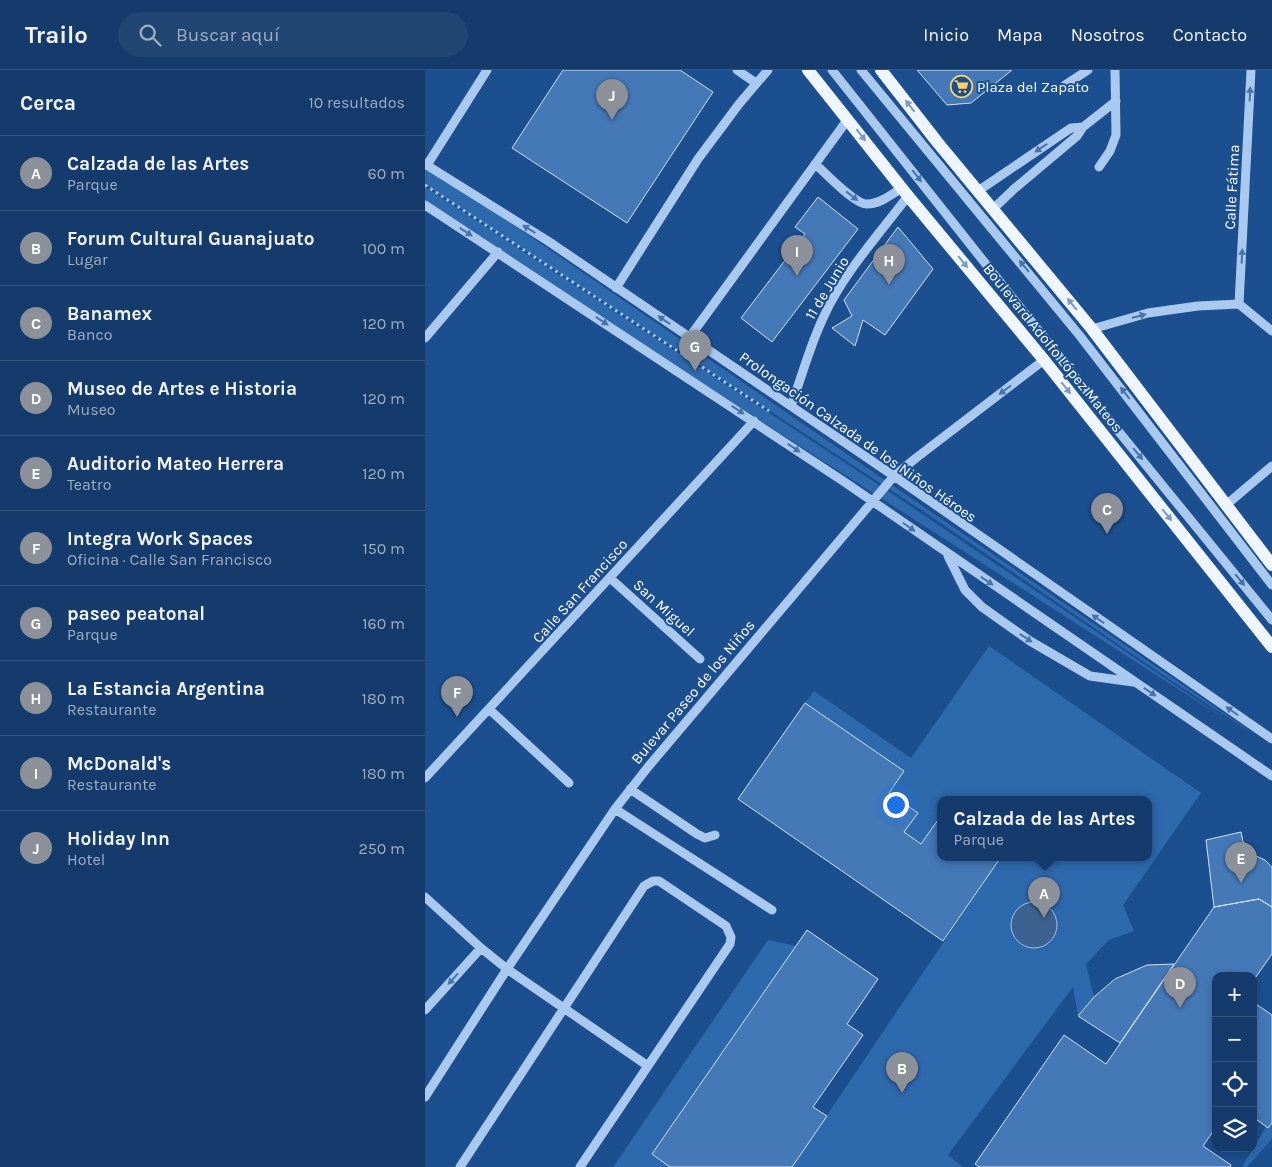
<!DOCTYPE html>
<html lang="es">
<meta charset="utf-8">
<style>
:root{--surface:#143b6b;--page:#214673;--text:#f1f3f6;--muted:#9dadc1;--line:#33557e;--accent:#8c9099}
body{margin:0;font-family:Karla,sans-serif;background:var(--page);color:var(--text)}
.controls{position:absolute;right:15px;bottom:15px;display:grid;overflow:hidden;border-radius:10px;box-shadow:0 2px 8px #0003}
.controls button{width:45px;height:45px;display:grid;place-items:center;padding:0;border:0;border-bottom:1px solid var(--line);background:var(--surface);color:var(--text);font:25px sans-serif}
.you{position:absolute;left:470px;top:734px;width:18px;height:18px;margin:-12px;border:4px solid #fff;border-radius:50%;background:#1a73e8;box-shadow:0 0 0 8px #1a73e833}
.badge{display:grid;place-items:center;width:32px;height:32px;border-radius:50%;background:var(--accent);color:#fff;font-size:16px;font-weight:700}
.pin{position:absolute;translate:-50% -41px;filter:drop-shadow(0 1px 2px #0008)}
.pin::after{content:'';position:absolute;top:26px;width:18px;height:15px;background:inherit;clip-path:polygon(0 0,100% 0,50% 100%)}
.popup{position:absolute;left:512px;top:726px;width:215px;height:65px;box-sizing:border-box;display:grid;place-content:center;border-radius:10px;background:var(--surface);filter:drop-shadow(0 1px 4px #0005);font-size:16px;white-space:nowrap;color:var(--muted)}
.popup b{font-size:19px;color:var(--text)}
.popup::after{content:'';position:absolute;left:50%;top:100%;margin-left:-10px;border:10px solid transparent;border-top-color:var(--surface)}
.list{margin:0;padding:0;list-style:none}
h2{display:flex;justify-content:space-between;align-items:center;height:65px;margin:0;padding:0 20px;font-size:21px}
h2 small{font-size:16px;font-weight:400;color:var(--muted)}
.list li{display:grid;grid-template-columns:32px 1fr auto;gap:15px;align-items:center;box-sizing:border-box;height:75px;padding:0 20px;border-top:1px solid var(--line)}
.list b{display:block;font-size:19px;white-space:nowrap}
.list p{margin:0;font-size:16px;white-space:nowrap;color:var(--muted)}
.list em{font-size:16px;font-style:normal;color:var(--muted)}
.icon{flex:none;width:28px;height:28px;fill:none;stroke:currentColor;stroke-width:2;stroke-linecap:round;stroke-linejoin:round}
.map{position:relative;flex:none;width:847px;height:1097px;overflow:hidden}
header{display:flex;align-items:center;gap:30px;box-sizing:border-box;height:70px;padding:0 25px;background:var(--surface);border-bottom:1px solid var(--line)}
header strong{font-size:24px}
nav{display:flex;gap:28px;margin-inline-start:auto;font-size:18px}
.search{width:350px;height:45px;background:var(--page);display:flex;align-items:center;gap:12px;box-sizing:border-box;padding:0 18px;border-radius:28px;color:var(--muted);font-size:19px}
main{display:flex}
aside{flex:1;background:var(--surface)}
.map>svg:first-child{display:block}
</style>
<header>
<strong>Trailo</strong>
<div class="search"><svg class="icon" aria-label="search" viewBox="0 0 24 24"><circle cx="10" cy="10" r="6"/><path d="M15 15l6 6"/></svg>Buscar aquí</div>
<nav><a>Inicio</a><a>Mapa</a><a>Nosotros</a><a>Contacto</a></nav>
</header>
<main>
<aside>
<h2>Cerca<small>10 resultados</small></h2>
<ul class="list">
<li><span class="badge">A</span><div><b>Calzada de las Artes</b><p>Parque</p></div><em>60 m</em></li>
<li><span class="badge">B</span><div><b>Forum Cultural Guanajuato</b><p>Lugar</p></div><em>100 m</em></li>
<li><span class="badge">C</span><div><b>Banamex</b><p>Banco</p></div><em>120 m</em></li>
<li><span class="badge">D</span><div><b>Museo de Artes e Historia</b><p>Museo</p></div><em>120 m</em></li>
<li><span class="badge">E</span><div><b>Auditorio Mateo Herrera</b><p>Teatro</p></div><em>120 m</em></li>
<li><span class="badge">F</span><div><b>Integra Work Spaces</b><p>Oficina · Calle San Francisco</p></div><em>150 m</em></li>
<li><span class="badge">G</span><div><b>paseo peatonal</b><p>Parque</p></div><em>160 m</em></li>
<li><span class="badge">H</span><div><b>La Estancia Argentina</b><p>Restaurante</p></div><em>180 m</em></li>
<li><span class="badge">I</span><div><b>McDonald's</b><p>Restaurante</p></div><em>180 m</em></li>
<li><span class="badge">J</span><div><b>Holiday Inn</b><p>Hotel</p></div><em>250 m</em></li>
</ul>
</aside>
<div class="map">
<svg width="847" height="1097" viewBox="0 0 847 1097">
<rect width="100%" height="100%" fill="#1b4f8f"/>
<path fill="#2e69ad" d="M0 94 838 670 744 609 510 449 0 115Z
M0 117 463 421 806 653 73 182 0 132Z
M564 576 776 723 698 835 709 861 684 870 661 894 669 927 653 946 648 917 523 1085 538 1097H367L576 787H723V729H515V747L496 774 479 762 493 743 464 723 478 701 380 633 389 621 486 688Z
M343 870 371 876 228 1085 245 1097H188Z
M847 1047V1069L822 1097H817Z"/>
<path fill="#3c6290" stroke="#9cc4f0" d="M586 855a23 23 0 1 1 46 0a23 23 0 1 1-46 0Z"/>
<path fill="#4478b7" stroke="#cfe3fa" d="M138 0H255L288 22 202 153 87 78Z
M492 0H587L546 33 522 35Z
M393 127 433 159 347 272 316 248 380 164 370 157Z
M473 157 508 199 460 265 438 250 430 276 407 258 427 246 419 230Z
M380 633 479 701 464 723 493 743 479 762 496 774 515 747V787H576L518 871 313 729Z
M816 762 820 781 840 790 847 797V837L834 829 789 837 781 770Z
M834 829 847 837V884L828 911V906H791V1057L778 1076 806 1095 805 1097H554L550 1094 639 965 681 994 789 837Z
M382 860 453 909 422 954 438 965 388 1037 402 1046 367 1097H245L227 1084Z
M749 894 695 973 653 946 669 927 690 909 722 895Z
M828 932 847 945V1053L843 1058 828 1047Z"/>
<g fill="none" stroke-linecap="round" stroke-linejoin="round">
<path stroke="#a9c9ee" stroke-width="3" stroke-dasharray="2.5 4" stroke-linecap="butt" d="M0 115 344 341"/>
<path stroke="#a9c9ee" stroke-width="9" d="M312 0 331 13
M407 0 690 357 847 550
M436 0 655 266 847 515
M640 15 663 0
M0 94 123 171 469 406 847 669
M390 94C401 103 429 134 442 134 455 134 467 124 477 118
M2 95 62 0
M674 97 685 81 691 65 690 0
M553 121 646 58 658 57
M0 135 421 413 847 706
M568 139 589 119 652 66 658 57 691 31
M191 218 273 89 314 34 343 0
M814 234 826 0
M814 234 847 261
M667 259 723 243 773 236 814 234
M0 268 73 182
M264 268 423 49
M366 336C377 306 385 275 399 246 418 204 455 163 483 126
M801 435 847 396
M523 486 540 520 557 537 605 571 665 606 708 612
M185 508 275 589
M65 640 144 713
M0 708 329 351
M205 719 272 764 280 768 290 765
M190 739 347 840
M0 827 56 878 82 899 223 996
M0 940 56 878
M0 1027 82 899 190 739 223 697 469 406 491 388 619 290
M35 1097 219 816 228 811H234L301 856 306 867 305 874 155 1097"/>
<path stroke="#f0f6ff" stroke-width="12" d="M383 0 483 126 619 290 847 577
M456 0 513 73 667 259 847 495"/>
</g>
<defs><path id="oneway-solid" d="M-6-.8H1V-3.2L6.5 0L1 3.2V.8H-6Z" transform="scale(1.25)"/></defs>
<g fill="#4674ac">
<use href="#oneway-solid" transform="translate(825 24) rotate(-87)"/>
<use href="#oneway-solid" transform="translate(616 78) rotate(146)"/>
<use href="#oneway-solid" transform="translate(492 106) rotate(52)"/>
<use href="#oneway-solid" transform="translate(427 126) rotate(38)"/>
<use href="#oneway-solid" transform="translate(104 159) rotate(-148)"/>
<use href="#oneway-solid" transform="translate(41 162) rotate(33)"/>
<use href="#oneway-solid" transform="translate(817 186) rotate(-87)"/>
<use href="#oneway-solid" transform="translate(599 196) rotate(-130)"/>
<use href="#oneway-solid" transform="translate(714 246) rotate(-15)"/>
<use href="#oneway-solid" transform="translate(239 250) rotate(-146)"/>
<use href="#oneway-solid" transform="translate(177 251) rotate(33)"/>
<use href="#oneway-solid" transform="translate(580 320) rotate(143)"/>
<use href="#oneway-solid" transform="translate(700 323) rotate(-128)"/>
<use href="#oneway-solid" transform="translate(313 340) rotate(33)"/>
<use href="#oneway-solid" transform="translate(369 378) rotate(34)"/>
<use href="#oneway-solid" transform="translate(713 384) rotate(51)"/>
<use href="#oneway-solid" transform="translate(484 457) rotate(35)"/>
<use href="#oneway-solid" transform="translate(815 510) rotate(51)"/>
<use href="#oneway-solid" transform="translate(562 511) rotate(34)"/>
<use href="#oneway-solid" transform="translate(673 549) rotate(-145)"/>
<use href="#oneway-solid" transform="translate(601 568) rotate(34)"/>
<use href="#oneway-solid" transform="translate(725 622) rotate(34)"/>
<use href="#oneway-solid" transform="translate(807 641) rotate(-145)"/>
<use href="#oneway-solid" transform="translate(28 909) rotate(132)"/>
</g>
<g fill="#7b9ac1">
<use href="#oneway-solid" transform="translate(485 36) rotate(-128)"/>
<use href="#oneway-solid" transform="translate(436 65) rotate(52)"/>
<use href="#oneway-solid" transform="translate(538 192) rotate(51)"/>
<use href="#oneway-solid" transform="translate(647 234) rotate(-129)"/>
<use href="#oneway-solid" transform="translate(641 318) rotate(51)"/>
<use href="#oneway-solid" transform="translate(742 445) rotate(51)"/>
</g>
<defs>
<symbol id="supermarket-ring" viewBox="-11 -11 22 22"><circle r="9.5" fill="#1b4f8f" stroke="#ffd166" stroke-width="1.5"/><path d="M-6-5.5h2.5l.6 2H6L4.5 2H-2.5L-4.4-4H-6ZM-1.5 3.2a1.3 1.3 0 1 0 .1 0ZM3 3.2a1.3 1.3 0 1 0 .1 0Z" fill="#ffd166"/></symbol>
</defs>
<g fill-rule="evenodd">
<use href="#supermarket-ring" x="524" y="4" width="25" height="25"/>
</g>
<g text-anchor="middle" stroke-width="4" stroke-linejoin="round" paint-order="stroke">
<g font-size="15" fill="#fff" stroke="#1b4f8f" text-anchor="start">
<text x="552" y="22">Plaza del Zapato</text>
</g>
<g font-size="15" fill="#fff" stroke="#1b4f8f">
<text transform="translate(807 117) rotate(-87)" y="5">Calle Fátima</text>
<text transform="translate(402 218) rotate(-59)" y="5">11 de Junio</text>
<text transform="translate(628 278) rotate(51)" y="5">Boulevard Adolfo López Mateos</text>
<text transform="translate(433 367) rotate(35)" y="5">Prolongación Calzada de los Niños Héroes</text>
<text transform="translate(155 521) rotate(-48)" y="5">Calle San Francisco</text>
<text transform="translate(239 538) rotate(42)" y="5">San Miguel</text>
<text transform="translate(268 622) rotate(-50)" y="5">Bulevar Paseo de los Niños</text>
</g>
</g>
</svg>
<div class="controls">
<button>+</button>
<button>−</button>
<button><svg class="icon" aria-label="locate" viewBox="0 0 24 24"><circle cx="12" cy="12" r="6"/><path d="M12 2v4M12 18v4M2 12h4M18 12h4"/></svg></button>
<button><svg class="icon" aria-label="layers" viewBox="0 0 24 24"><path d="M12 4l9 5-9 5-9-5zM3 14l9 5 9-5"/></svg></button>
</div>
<div class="you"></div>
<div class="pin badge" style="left:619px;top:848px">A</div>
<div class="popup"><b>Calzada de las Artes</b>Parque</div>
<div class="pin badge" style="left:477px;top:1023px">B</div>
<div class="pin badge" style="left:682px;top:464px">C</div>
<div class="pin badge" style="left:755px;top:938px">D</div>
<div class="pin badge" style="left:816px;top:813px">E</div>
<div class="pin badge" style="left:32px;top:647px">F</div>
<div class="pin badge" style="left:270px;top:301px">G</div>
<div class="pin badge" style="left:464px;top:215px">H</div>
<div class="pin badge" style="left:372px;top:206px">I</div>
<div class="pin badge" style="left:187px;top:50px">J</div>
</div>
</main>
